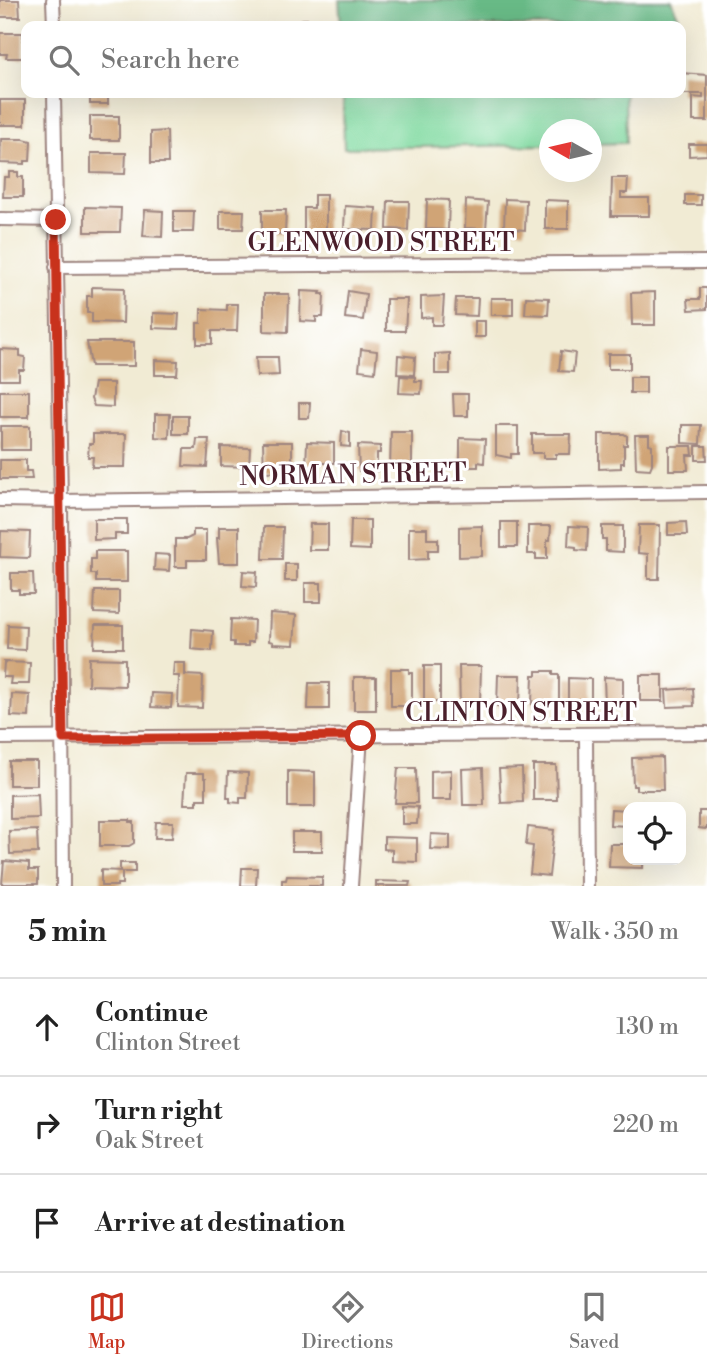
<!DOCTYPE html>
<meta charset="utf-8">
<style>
:root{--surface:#fff;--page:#f2f2f2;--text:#222;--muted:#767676;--line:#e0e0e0;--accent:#c8321e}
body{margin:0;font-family:"Libre Bodoni",serif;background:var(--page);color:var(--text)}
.controls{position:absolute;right:21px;bottom:21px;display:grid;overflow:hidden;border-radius:14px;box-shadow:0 7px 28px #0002}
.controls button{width:63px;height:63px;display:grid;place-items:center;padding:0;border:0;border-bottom:2px solid var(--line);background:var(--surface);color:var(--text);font:35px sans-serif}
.compass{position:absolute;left:539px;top:119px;width:63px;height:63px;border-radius:50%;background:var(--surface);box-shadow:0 7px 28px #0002;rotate:278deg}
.stop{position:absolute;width:21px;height:21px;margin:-16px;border:5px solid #c8321e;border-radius:50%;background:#fff}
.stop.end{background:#c8321e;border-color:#fff;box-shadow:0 2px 7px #0008}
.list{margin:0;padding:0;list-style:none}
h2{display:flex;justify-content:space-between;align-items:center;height:91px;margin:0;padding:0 28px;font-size:30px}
h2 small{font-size:23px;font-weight:400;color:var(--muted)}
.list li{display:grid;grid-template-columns:46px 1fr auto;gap:21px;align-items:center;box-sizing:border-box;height:98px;padding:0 28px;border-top:2px solid var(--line)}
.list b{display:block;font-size:26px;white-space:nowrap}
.list p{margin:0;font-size:23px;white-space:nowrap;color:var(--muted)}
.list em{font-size:23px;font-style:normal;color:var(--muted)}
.icon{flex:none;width:38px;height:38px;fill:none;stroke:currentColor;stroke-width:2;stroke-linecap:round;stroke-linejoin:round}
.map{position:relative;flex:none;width:707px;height:886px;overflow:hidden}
.search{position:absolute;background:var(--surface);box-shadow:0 7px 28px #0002;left:21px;right:21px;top:21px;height:77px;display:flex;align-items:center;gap:18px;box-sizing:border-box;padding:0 24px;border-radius:14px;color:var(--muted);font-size:26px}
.sheet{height:385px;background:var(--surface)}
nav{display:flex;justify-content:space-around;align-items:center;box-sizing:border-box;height:98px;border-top:2px solid var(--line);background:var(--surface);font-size:19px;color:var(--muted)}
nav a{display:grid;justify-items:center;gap:4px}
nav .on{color:var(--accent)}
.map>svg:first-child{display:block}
</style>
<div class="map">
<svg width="707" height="886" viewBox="0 0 707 886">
<rect width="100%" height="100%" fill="#fff"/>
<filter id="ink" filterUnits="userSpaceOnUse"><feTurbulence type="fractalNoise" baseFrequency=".0143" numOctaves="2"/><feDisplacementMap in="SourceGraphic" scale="14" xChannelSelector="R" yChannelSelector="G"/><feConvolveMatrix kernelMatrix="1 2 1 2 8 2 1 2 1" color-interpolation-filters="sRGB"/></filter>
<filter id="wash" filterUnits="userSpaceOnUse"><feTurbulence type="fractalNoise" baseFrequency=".00686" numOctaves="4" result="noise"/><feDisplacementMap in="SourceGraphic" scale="28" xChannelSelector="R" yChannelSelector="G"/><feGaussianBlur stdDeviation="1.57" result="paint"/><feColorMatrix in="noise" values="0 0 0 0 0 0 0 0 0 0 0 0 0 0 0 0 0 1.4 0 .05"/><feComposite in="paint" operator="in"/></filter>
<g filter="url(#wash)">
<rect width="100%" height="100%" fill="#f1ebd4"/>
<path fill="#80daa0" stroke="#657c66" stroke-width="2" d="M343 93H625L626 143 592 144V130H550L549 145 344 148Z"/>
<path fill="#68ba86" stroke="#596c58" stroke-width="2" d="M339 0H671L679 18 662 26H341Z"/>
<g id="blocks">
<path fill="#d0a476" d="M0 0H19L20 17H0Z
M0 33H23V58H6L7 54H0Z
M681 73 707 75V121H693V97L703 98V94H681Z
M90 93H108V104H90Z
M0 100H25V125H0Z
M90 116H119V140H90Z
M167 131 168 163H151V132Z
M1 139H24L31 141 30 161H25V164L0 163Z
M689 144H707V155L689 156Z
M91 153H126L125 174 91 173Z
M9 172H18V177H23V197H3L4 177H9Z
M612 178H628L627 193H621V198H649V216H611Z
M314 195H326V232H304V208H314Z
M685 195H701V205H685Z
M427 199 449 200 448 230 426 229Z
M505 199 526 200 525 230 504 228Z
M466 200 488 202 486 229 465 228Z
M545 200 568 201V229H545Z
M388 201H409L408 230 387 229Z
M345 206 376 208 375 230 344 229Z
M85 207 121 208 120 232H85Z
M145 210 163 211 162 237 143 236Z
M262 210H286L285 234 262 233Z
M174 211H194L193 232H174Z
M220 211H244L243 229H220Z
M92 287 124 288 123 323 92 322V313H87V296H92Z
M700 288H707V309L689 310 688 299H700Z
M301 291 321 292 320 294H324L323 317H316V322L300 321Z
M348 291 366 294 363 320 345 318Z
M655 292V325H632L631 293Z
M264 294H289L288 332 264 331Z
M444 296 442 325H432V317L421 318V297Z
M526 297 549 298 548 315 525 314Z
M456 298H478L477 316 455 315Z
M491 298H513V315H491Z
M386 299H407L405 331H386Z
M227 304H238L237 331H212V344H197V323H201V309L227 310Z
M153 313 179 314 178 329 153 328Z
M475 321H485V337H475Z
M87 342H134V366H91Z
M0 349 20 350V356L25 357 24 370H19V380H0Z
M361 349 377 351 375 372 359 370Z
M561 351 575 353 573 372 559 371Z
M450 353V374H435V354Z
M608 354H630V369H608Z
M398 355 415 357 414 375 397 374Z
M256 357H278L279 375 257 376Z
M155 360 178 361 177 375H155Z
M400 376 415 377V381H422L421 394 399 393Z
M630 377H646V393H630Z
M94 383H113V407L94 406 91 399Z
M0 391H29V417H0Z
M453 394H468V416H454Z
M299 403H310L309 418H299Z
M155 414H170L169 438 155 437Z
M173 416H188V434H173Z
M682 425H701L700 444 682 443Z
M1 426H30V450H1Z
M496 426H518V454H511V458L496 455Z
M342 431 350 433V447L341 446Z
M391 432H412V465L409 469H390Z
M93 434H126L125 467H92L93 457H88L89 444H93Z
M532 434H571L570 454H556V458H543V453H532Z
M599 434H624L627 436V445H624V463H621V468L599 469Z
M635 435H649V444L652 445V464L650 469 636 468Z
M460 438 485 439 484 463 478 462V467H469L467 462H460Z
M197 439H209L207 467 183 466 184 449H196Z
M263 442H292V464L288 467 289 471 264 472Z
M307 442 334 443V463H318V467L306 466Z
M358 445 380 446V453H377V471H359Z
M669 446H692L693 455H687L688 470H669Z
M696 446H706L707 460H696Z
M221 447 250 448 249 467 221 466Z
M0 460H26V471H31L32 479H0Z
M94 519H127V534H115V539L94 540Z
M351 520H370V550L350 549Z
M501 522H517V547H501Z
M686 522 687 535H668V523Z
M310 524H328V550H309Z
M639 525H660L659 579H648V554L638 553Z
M482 526V556L459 557V527Z
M528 526H551L550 540H547V559H536V554H528Z
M569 526 588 527 587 551 576 550V547L568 546Z
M602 526H623V552L606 551V539H602Z
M219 527H239V563H219L217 538H219Z
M264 527H283L282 559H263Z
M409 528H427V539H438V550H428V559L409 560Z
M193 530H206V560H187V567H175V539H187L193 536Z
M1 531 30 532 29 558 0 557Z
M95 551H127V582H96V574H91V559H95Z
M155 554 170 555 169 571 154 570Z
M285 564H297V581H285Z
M243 571 257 572 256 587 242 586Z
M11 573H33L34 594H19V590H11Z
M305 583H321V602H305Z
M95 591H119V614L94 613Z
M270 613 296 615 294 645 273 644V642L269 641Z
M231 619 254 620 253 642H248V646H234V642H230Z
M8 625 26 626 25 650 7 649Z
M95 625H123V648H94Z
M192 629 213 631 212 651 191 649Z
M89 658 125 659V686L88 685Z
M4 662 30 663 29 684H10L11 677H3Z
M174 663H185V675L203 676 202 708 178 707 179 676H173Z
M424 666H440V702H424Z
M459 666H481L480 703 478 708H460Z
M391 669H409V673H412V702H409V706H391Z
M537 671H553V675H559V703H549V707H535V704H532L533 675H537Z
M498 675H521L520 707H497Z
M640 675H663V701H640Z
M354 677H376V710H354Z
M604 677 623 678V703L620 708 605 706Z
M568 678 591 679V703H568Z
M309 683H329V709H308Z
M693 688 694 706 667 707 666 690Z
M152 693 172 694 171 708 151 707Z
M12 694 30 695 29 717 11 716Z
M662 757 663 790H636V786H633L632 758Z
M9 761H37V785H9Z
M533 765H556L557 800H533Z
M398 768H416L417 803H395Z
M483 768 484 805H463L462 769Z
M522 768 523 802 501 803 499 769Z
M451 770V800H431V771Z
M288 771 315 772V807H288Z
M228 772 248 773 247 798H240V803L230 802V798H227Z
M186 773H204V778H206V799H197V804H184Z
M38 794 39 818 10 819V795Z
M402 806 418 807 417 824H402Z
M611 809 628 810V826L610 825Z
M699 811H707V829L699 828Z
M100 820H130V822H134V843L129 846H100Z
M156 822H173L172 838H155Z
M528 827 554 830 549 876 530 874 533 846 526 845Z
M37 830 38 853 10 854 9 831Z
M292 832H322V851H292Z
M431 834 450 835V850L430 849Z
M384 837 417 838V862L392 861V850L384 849Z
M610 844H628V860H643V868L609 867Z
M4 861 29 863V870H38V884H2Z
M120 863H135V872H122V884H117V886H101V870L120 871Z
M242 868H257L256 886H241Z
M287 876 322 877V886H282V880H286Z
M376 881 410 882 409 886H376Z"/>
</g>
</g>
<g filter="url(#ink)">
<use href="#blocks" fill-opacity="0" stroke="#9e8580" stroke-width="2"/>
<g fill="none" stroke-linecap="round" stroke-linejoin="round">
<defs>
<path id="street" d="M53 0 54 26
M304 26H313
M54 93 61 501 63 886
M0 219 56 220
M56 267 707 262
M0 500 61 501 707 492
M586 736 587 886
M0 738 707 733
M351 886 361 736"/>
</defs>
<use href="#street" stroke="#9e8580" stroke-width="16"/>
<use href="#street" stroke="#fff" stroke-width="12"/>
</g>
</g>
<g fill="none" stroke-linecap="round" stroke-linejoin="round" filter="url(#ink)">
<path stroke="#c8321e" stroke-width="9" d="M56 220 63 739 361 736"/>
</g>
<g text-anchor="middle" stroke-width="6" stroke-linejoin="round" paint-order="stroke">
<g font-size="26" fill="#4a1f2b" stroke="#fff">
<text x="381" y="251">GLENWOOD STREET</text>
<text transform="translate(353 474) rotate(-1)" y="9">NORMAN STREET</text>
<text x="521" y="721">CLINTON STREET</text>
</g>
</g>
</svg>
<div class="controls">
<button><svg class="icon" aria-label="locate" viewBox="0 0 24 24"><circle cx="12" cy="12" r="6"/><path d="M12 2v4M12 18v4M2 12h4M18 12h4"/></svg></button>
</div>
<svg class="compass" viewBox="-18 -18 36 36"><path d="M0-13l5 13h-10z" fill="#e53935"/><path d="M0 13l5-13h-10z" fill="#767676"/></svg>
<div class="stop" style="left:361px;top:736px"></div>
<div class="stop end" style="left:56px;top:220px"></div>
<div class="search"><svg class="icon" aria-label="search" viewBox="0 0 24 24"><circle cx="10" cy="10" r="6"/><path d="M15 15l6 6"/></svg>Search here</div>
</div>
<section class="sheet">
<h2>5 min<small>Walk · 350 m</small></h2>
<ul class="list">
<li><svg class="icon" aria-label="ahead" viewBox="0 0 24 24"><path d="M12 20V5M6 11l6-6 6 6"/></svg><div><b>Continue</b><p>Clinton Street</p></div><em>130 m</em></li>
<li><svg class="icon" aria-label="right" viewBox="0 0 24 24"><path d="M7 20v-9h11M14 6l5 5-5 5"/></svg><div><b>Turn right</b><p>Oak Street</p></div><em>220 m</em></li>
<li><svg class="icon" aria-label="arrive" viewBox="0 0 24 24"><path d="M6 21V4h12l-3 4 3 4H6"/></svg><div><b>Arrive at destination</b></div></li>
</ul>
</section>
<nav>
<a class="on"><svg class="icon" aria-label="map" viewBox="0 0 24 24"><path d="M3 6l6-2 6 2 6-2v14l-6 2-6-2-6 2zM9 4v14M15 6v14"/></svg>Map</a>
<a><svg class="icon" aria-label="directions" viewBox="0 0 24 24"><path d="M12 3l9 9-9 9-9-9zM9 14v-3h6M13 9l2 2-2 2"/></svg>Directions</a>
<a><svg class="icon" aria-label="saved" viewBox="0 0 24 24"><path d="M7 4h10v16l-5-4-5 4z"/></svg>Saved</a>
</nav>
